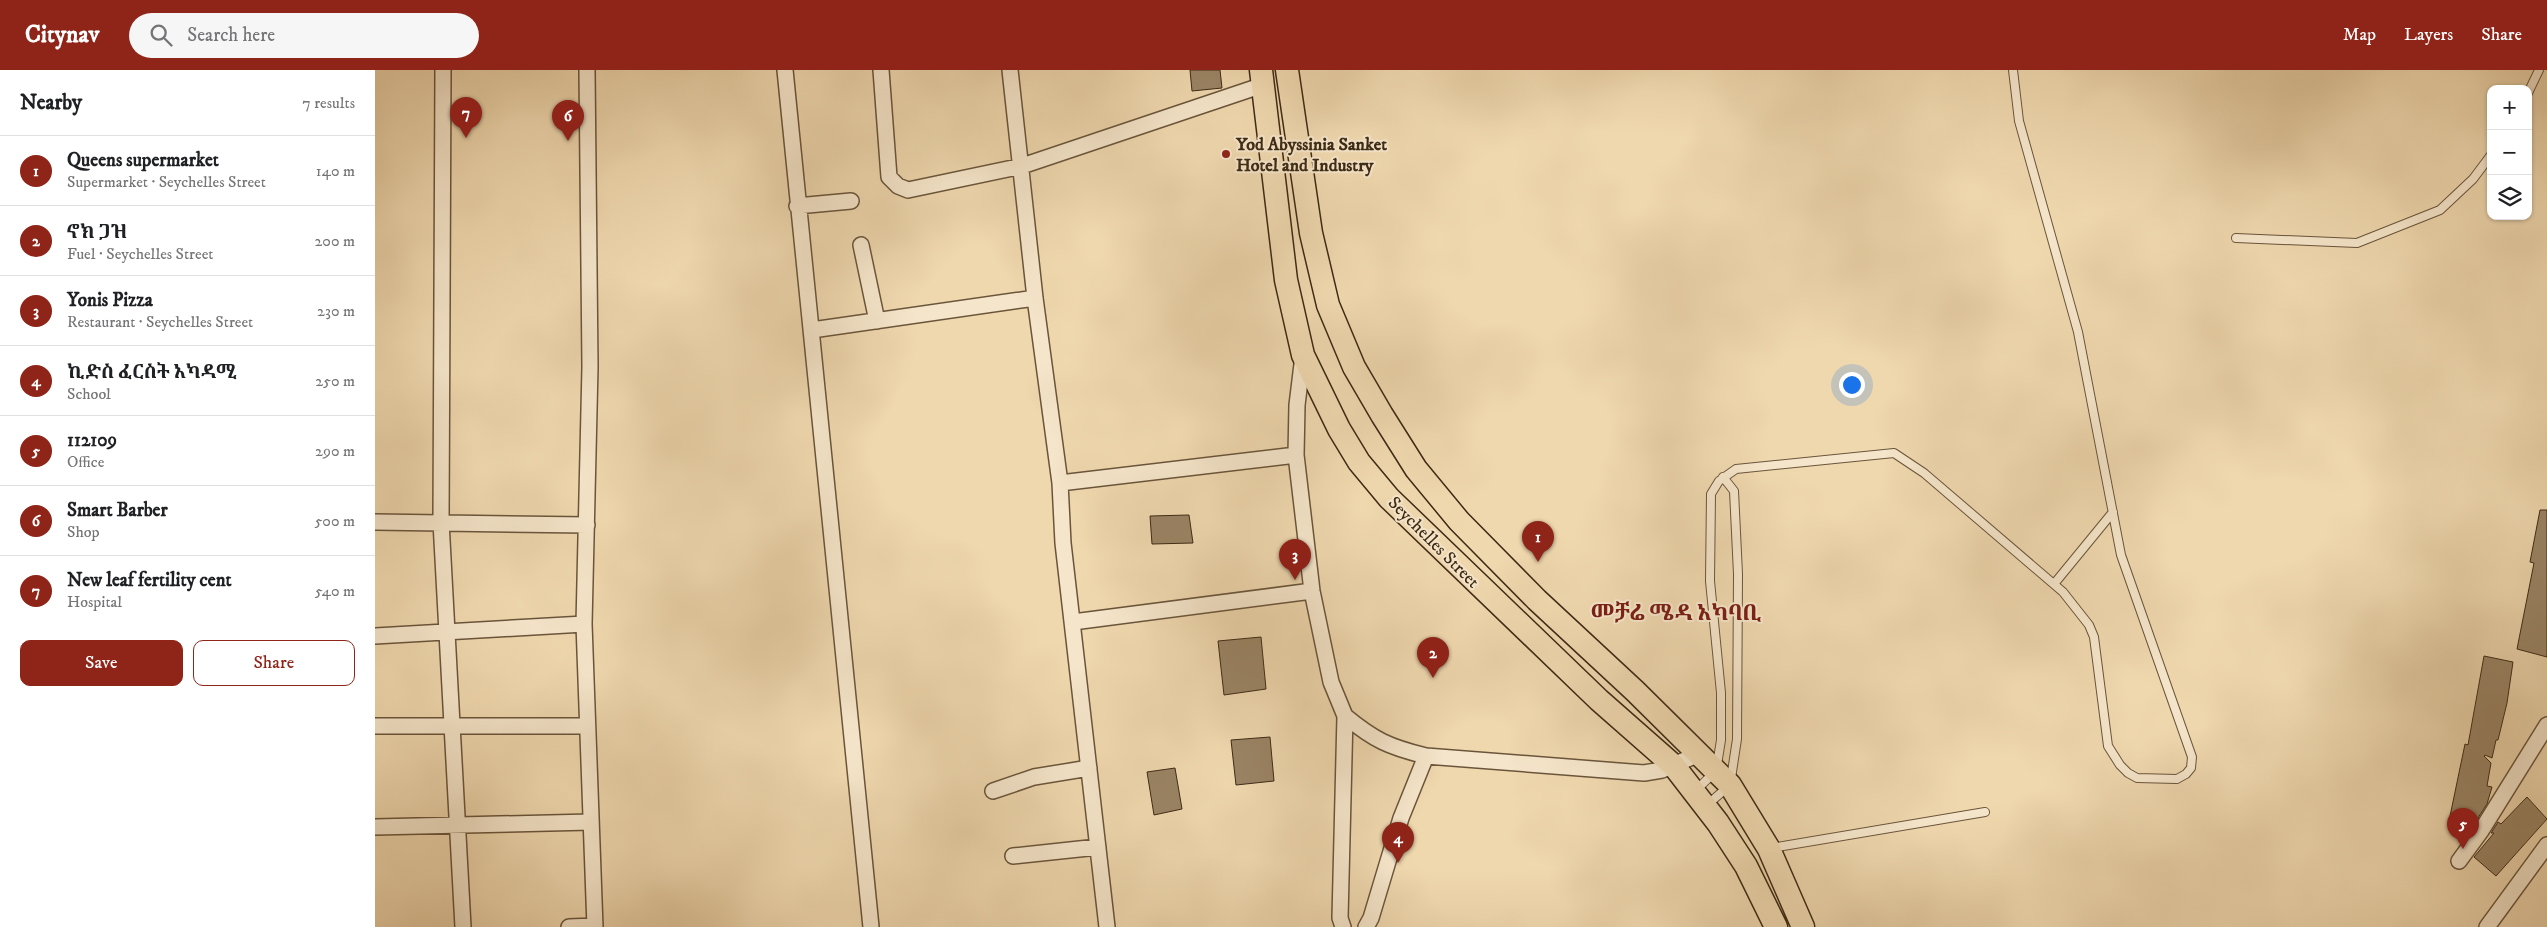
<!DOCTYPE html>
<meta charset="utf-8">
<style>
:root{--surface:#fff;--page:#f6f6f6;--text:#202124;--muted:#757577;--line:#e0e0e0;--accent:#8f2418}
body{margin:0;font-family:"IM FELL DW Pica","Noto Serif Ethiopic",serif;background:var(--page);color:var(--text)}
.controls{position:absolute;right:15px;top:15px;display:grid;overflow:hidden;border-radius:10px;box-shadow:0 1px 4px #0004}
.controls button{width:45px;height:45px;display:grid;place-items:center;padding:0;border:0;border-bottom:1px solid var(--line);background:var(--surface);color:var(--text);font:25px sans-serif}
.you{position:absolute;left:1476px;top:314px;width:18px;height:18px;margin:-12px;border:4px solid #fff;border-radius:50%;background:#1a73e8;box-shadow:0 0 0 8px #1a73e833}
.badge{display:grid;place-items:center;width:32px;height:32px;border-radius:50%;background:var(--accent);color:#fff;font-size:16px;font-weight:700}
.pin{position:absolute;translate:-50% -41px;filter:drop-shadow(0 1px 2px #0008)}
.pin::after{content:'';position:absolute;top:26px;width:18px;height:15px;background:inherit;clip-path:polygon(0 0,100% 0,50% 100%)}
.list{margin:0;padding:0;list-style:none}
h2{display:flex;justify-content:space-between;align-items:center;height:65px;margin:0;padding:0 20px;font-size:21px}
h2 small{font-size:16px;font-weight:400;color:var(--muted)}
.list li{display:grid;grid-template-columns:32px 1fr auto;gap:15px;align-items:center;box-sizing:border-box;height:70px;padding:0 20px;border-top:1px solid var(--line)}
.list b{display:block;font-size:19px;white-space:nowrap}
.list p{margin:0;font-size:16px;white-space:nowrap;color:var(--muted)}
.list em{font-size:16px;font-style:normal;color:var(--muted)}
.actions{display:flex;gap:10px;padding:15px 20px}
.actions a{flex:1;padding:11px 0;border:1px solid var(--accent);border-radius:10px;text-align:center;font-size:18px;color:var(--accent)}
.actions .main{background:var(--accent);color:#fff}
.icon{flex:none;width:28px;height:28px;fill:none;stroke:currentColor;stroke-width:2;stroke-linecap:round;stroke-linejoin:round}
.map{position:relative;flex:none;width:2172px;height:857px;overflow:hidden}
header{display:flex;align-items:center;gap:30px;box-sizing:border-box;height:70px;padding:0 25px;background:var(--accent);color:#fff}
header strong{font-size:24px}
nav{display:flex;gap:28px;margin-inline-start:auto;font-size:18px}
.search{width:350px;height:45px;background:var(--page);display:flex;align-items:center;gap:12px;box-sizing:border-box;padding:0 18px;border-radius:28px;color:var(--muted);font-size:19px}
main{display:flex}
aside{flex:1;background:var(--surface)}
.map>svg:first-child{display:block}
</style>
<header>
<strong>Citynav</strong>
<div class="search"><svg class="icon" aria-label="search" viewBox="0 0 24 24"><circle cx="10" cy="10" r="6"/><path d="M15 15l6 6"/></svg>Search here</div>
<nav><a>Map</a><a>Layers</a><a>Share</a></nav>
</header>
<main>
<aside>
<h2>Nearby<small>7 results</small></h2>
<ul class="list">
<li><span class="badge">1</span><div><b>Queens supermarket</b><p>Supermarket · Seychelles Street</p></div><em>140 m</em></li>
<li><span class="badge">2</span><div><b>ኖክ ጋዝ</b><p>Fuel · Seychelles Street</p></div><em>200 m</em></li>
<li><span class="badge">3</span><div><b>Yonis Pizza</b><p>Restaurant · Seychelles Street</p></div><em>230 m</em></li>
<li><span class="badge">4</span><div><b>ኪድስ ፈርስት አካዳሚ</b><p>School</p></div><em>250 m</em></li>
<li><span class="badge">5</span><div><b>112109</b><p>Office</p></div><em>290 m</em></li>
<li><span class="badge">6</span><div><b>Smart Barber</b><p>Shop</p></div><em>500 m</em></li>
<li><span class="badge">7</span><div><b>New leaf fertility cent</b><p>Hospital</p></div><em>540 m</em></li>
</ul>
<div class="actions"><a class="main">Save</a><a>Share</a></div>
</aside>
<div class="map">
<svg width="2172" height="857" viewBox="0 0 2172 857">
<rect width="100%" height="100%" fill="#efd7ae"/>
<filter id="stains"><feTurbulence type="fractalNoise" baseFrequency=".004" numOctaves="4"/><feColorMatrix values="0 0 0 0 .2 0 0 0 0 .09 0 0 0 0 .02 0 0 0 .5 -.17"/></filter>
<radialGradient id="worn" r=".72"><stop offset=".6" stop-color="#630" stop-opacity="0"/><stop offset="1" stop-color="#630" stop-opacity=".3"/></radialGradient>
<path fill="#9a8465" stroke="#3d2a15" d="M815 0H845L847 18 817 21Z
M2165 440H2172V587L2142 579 2159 493 2155 492Z
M814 445 818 473 777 474 775 446Z
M886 567 891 619 849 625 843 571Z
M2109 586 2138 592 2132 633 2123 670H2121L2117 688 2110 685 2109 686 2116 693 2112 716 2117 717 2112 734 2097 757 2074 751 2090 674 2093 675Z
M895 667 899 711 861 715 856 670Z
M800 698 807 739 779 745 772 702Z
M2152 727 2172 749 2121 806 2099 787 2119 763H2116L2123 752 2126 754Z"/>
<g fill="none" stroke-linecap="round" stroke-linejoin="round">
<defs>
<path id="lane" d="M2153 23 2164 0
M1861 168 1982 173 2065 140 2098 109 2116 85
M1679 514 1738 442
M1320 721 1341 701 1346 670V623L1335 511 1336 424 1344 411 1361 399 1519 383 1549 403 1688 522 1714 555 1719 567 1733 676 1745 695 1753 703 1762 708 1802 709 1811 704 1816 698 1817 687 1746 485 1703 262 1644 51 1638 0
M1332 735 1355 715 1362 669 1363 504 1359 421 1348 407
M1396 778 1610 742"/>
<path id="street" d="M68 0 66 452 88 857
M212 0 215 297 209 554 220 857
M410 0 496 857
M506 0 514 107 523 116 533 120 647 96 888 15
M635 0 660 228 685 413 688 473 732 857
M422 136 476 131
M486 175 502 251
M437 260 660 228
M928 286 922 335 921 385 937 521 956 612 970 646 965 848 968 857
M685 413 921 385
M0 452 212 455
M698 552 937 521
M0 566 209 554
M970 646C999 670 1014 677 1051 686L1269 703 1287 700 1324 684
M0 656H212
M618 721 659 707 714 698
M0 757 216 752
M638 786 723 777
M2084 791 2106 761 2172 655
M194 857 220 856
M991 857 996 848 1026 748 1051 686
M2112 857 2172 775"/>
<path id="primary" d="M886 0 911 210 928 285 964 359 984 392 1014 428 1224 630 1299 696 1343 753 1371 796 1401 857
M912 0 936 163 953 235 979 297 1007 345 1041 399 1084 451 1162 530 1260 621 1355 715 1394 779 1428 857"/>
</defs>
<use href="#lane" stroke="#6a553b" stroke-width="10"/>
<use href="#street" stroke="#6a553b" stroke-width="18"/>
<use href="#primary" stroke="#3d2a15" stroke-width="25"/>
<use href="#lane" stroke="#f5e5ca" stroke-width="8"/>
<use href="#street" stroke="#f5e5ca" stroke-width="15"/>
<use href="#primary" stroke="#efd7ae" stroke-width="22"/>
</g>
<circle fill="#8f2418" stroke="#f5e5ca" stroke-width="2" cx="851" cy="84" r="5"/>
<g text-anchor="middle" stroke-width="4" stroke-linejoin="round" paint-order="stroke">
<g font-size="18" font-weight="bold" fill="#3d2a15" stroke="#f5e5ca" text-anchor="start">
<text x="861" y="80">Yod Abyssinia Sanket<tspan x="861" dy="21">Hotel and Industry</tspan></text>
</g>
<g font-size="18" fill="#3d2a15" stroke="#f5e5ca">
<text transform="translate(1059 472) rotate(45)" y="6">Seychelles Street</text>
</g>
<g font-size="22" font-weight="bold" fill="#7a1f14" stroke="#f5e5ca">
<text x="1301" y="550">መቻሬ ሜዳ አካባቢ</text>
</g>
</g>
<rect width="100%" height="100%" filter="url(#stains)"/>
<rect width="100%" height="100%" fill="url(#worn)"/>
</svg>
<div class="controls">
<button>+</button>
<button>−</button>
<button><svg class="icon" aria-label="layers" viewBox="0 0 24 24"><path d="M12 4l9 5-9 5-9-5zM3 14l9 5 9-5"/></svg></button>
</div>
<div class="you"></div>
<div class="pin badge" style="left:1163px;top:492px">1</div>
<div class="pin badge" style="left:1058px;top:608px">2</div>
<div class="pin badge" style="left:920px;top:510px">3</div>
<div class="pin badge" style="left:1023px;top:793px">4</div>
<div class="pin badge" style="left:2088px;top:779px">5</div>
<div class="pin badge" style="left:193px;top:71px">6</div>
<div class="pin badge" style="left:91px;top:68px">7</div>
</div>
</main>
